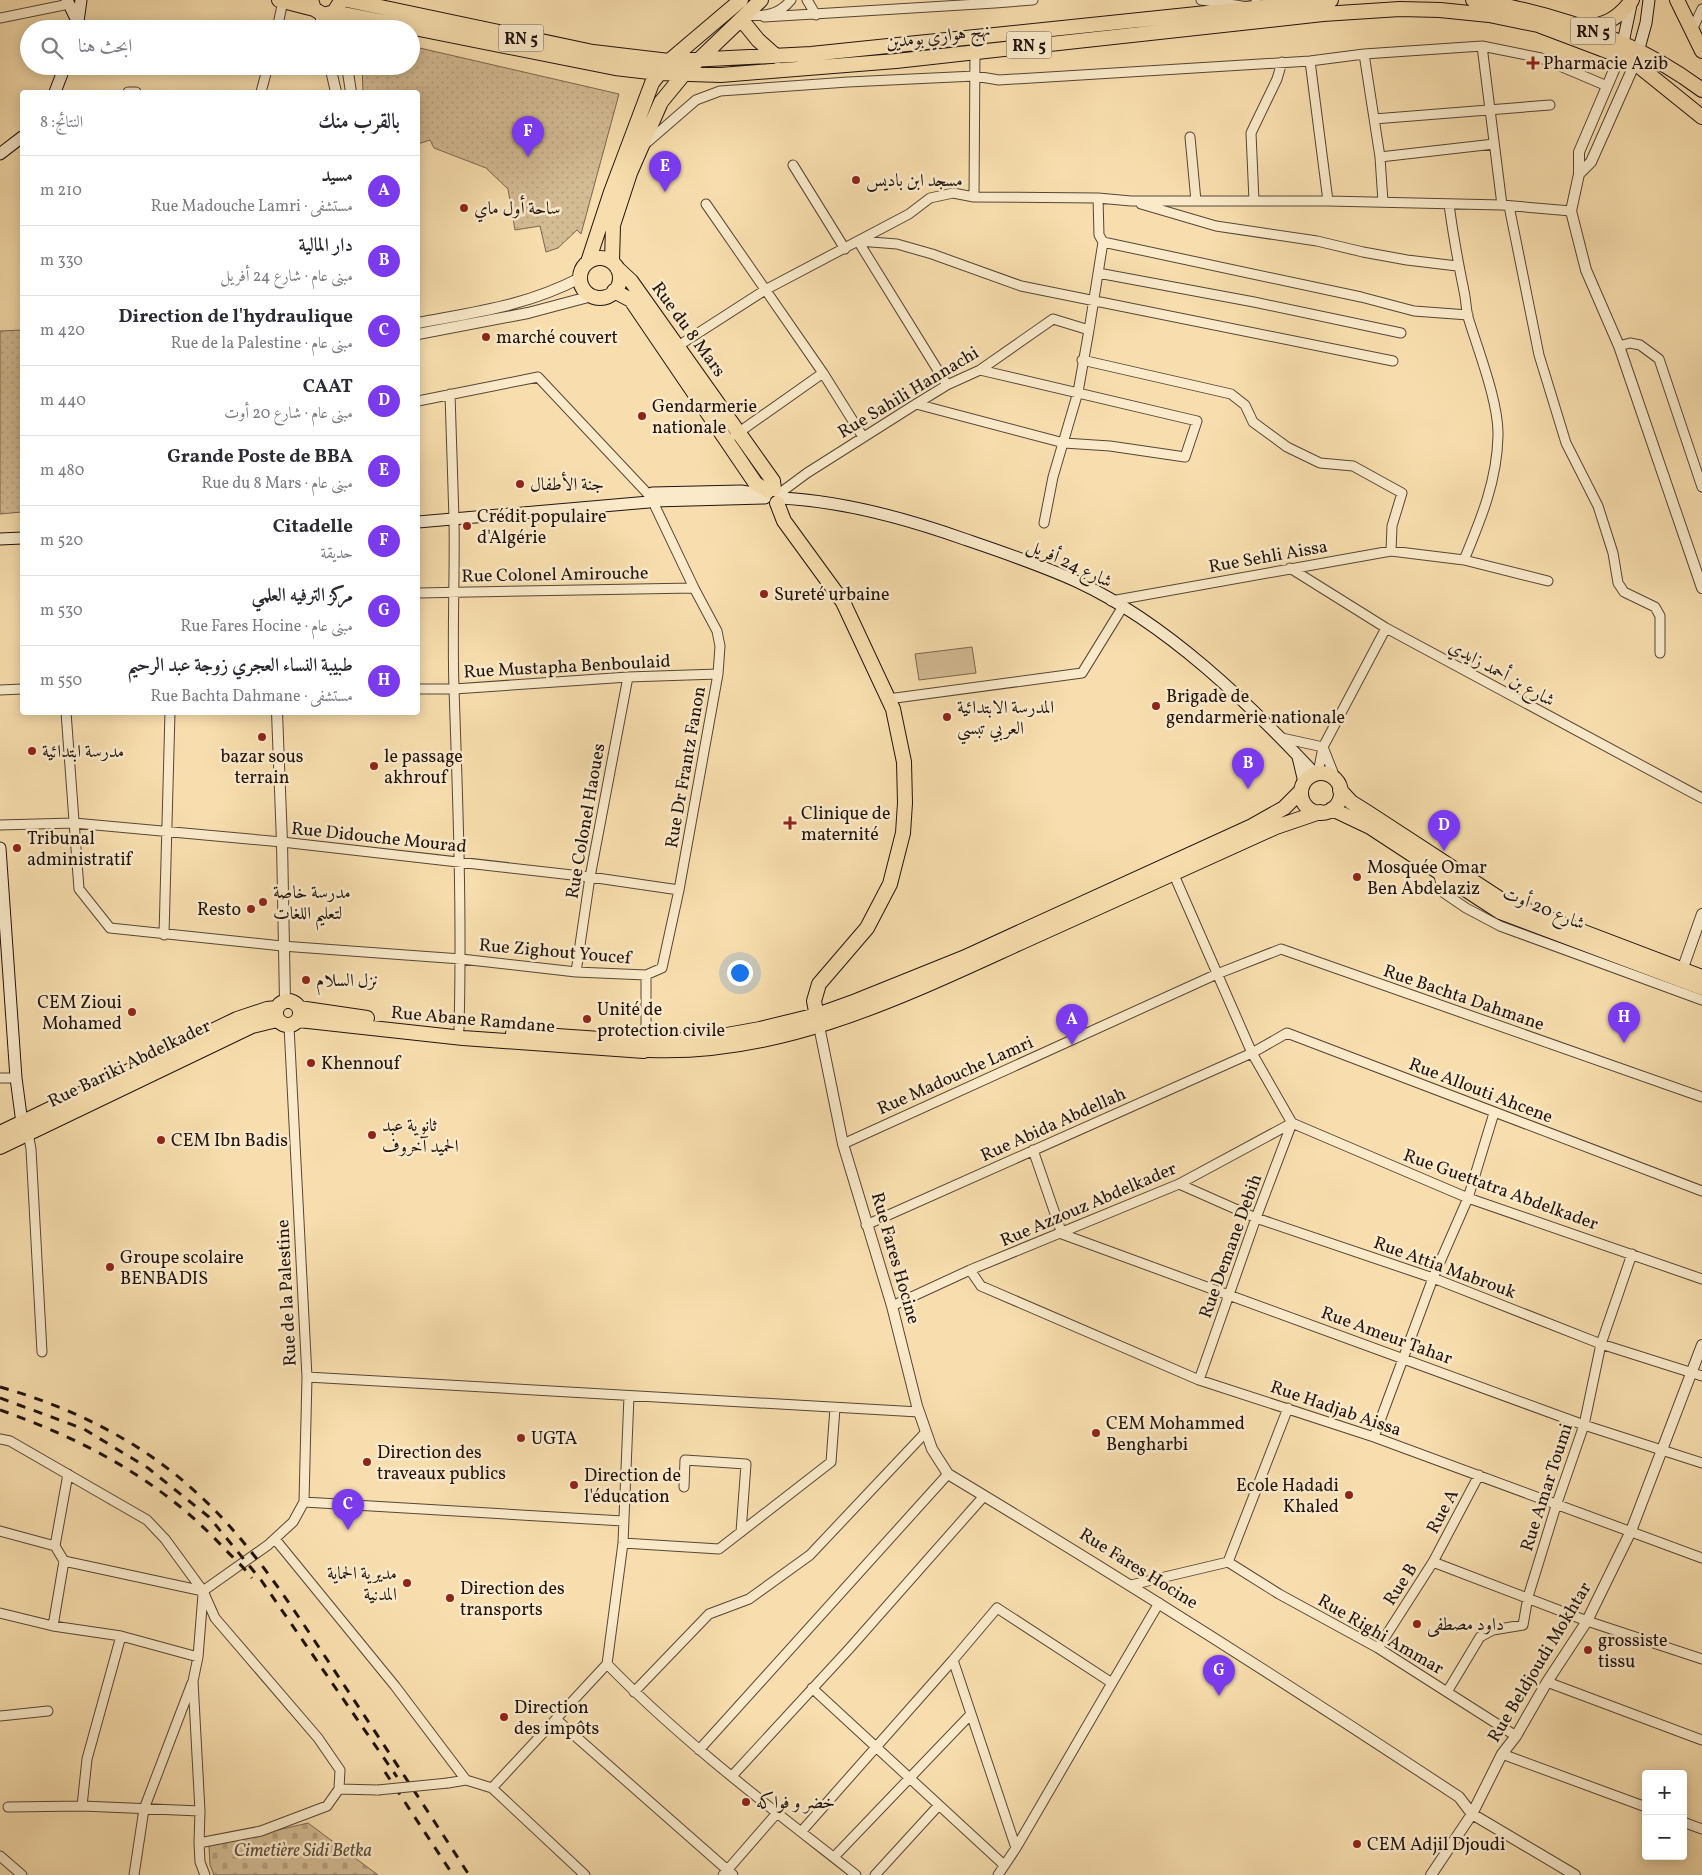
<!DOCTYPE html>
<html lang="ar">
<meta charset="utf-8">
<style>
:root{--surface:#fff;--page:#f2f2f3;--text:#2b2b33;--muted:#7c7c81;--line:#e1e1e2;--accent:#7c3aed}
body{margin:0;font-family:Vollkorn,Amiri,serif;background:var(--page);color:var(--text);direction:rtl}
.controls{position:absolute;right:15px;bottom:15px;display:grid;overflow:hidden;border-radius:5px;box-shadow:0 2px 12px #0003}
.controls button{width:45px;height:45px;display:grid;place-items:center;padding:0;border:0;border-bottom:1px solid var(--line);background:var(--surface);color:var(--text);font:25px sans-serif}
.you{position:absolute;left:739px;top:972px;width:18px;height:18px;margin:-12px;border:4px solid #fff;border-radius:50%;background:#1a73e8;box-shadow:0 0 0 8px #1a73e833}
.badge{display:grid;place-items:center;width:32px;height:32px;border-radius:50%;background:var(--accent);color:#fff;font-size:16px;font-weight:700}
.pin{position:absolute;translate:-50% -41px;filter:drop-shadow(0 1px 2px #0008)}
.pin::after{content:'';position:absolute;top:26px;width:18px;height:15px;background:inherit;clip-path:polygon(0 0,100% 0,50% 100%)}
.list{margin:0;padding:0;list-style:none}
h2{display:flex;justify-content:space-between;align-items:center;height:65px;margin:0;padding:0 20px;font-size:21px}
h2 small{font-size:16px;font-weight:400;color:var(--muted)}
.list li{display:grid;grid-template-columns:32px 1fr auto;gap:15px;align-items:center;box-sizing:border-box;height:70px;padding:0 20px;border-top:1px solid var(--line)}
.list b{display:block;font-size:19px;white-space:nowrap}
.list p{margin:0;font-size:16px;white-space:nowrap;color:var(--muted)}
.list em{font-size:16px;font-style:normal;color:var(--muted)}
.icon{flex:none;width:28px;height:28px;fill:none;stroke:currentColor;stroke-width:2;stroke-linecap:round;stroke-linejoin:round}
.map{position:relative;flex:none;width:1702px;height:1875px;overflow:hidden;direction:ltr}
.search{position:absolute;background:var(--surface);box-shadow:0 2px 12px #0003;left:20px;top:20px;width:400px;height:55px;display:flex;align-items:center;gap:12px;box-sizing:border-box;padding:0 18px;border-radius:28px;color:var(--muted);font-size:19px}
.panel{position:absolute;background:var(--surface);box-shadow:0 2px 12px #0003;left:20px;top:90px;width:400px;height:625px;border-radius:5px;direction:rtl}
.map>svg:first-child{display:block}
</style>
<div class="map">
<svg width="1702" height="1875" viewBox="0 0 1702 1875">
<defs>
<pattern id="cemetery-stones" width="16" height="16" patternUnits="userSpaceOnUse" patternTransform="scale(1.25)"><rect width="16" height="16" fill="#d3bb93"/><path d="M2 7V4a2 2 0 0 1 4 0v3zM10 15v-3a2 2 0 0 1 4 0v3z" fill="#b5a07e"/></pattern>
<pattern id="garden-dots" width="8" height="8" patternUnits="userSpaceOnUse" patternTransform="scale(1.25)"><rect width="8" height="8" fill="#d3bb93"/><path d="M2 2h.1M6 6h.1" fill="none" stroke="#b5a07e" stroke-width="1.8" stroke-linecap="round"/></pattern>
</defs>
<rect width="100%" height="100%" fill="#f8deae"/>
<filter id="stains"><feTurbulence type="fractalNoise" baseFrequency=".004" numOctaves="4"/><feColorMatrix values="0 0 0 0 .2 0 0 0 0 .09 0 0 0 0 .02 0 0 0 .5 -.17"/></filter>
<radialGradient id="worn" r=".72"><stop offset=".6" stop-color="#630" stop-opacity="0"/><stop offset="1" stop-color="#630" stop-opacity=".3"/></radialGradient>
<path fill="#d3bb93" stroke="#7a6750" d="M972 647 976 673 919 680 915 654Z"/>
<path fill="url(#cemetery-stones)" stroke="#7a6750" d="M308 1823 378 1875H214L210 1865 209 1846Z"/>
<path fill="url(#garden-dots)" stroke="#7a6750" d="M411 46 619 94 581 234 577 230 558 248 546 252 540 226 515 230 508 189 486 168 434 148 430 140 418 144V92H363L362 66H411Z
M22 330V512L0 514V331Z"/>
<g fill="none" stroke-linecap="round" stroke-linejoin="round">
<defs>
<path id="minor" d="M807 0 816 15
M1201 0 1256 8V0
M995 3 1033 0
M745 15C763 17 779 15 791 0
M764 17 995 3V0
M0 18 69 4
M277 29 283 1
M1692 30 1702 9
M1482 46 1502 205
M1364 54 1380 157 1383 202
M1310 61 1328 201
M128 92H136
M261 92 268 66
M1374 119 1550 105
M1190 137 1196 201
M644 145 696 100 720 91 848 82 975 76 999 80 1310 61 1364 54 1482 46 1541 58 1607 86
M1380 157 1494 144
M793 165 845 249
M974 197 975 51
M1254 201 1251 133 1277 79 1282 62
M706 204 823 373 863 437
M1141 204 1216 226 1317 241 1363 252 1407 260 1457 266
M1449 205C1453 234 1458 262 1464 291 1466 300 1466 309 1468 317 1478 350 1499 403 1498 436 1497 481 1481 519 1464 560
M1509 206 1539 355 1566 443 1598 506 1613 553 1618 583 1624 592 1655 607 1660 616V653
M858 241 897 244 932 254 1021 286 1393 361
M858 241 947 385
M1103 242 1361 297 1414 311 1468 315
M1098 273 1254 302 1401 333
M1089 330 1103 242 1099 235 1098 198
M678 346 765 290 909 214 930 198 953 193 974 197 1098 198 1131 201H1328L1502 205 1571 211
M1619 346 1630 343 1640 345 1659 359 1702 487
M1082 360 1231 394 1245 405 1253 422 1287 447 1320 463 1353 466 1402 493 1392 526 1391 551
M450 394C451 436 453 477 454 519 455 576 452 632 454 689 458 803 462 916 459 1029
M418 401 538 377 648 494
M916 404 1064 443 1110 446 1185 457 1197 421 980 370
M735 435 823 373
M780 493 807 473 916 404 947 385 980 370 1053 319 1089 330 1078 392 1053 477 1044 523
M1290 568 1386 628 1702 798
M418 593 694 588
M1111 601 1391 551 1464 560 1548 581
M418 689H454L628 677 718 674
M0 690 22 689
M888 699 1082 673 1122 608
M66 712 79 889 110 928 282 946 461 959 576 972 646 975
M1282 738 1323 747
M1323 747 1336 780
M1318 773 1323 747 1386 628
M0 825 74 823 282 842 590 877 679 890
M1438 873 1444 893 1466 908 1500 926 1702 1000
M1174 875 1252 1053 1292 1123
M164 935 170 712
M576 972 590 877 628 677
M646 1041V975L662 968 679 890 718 674 720 646 717 631 694 588 653 502
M0 1078H16
M1292 1123 1468 1198 1702 1279
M28 1133 31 1149 42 1352
M843 1144 1217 974 1281 949 1702 1097
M1033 1150 1062 1234 1584 1425 1702 1463
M1179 1184 1256 1218 1433 1278 1601 1344 1702 1376
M866 1225 1252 1053 1287 1033 1702 1191
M970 1270 981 1286 1199 1380 1374 1437 1702 1558
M892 1306 970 1270 1179 1184 1292 1123
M307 1377 919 1412
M1199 1380 1256 1218 1292 1123
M629 1396 623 1543 607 1664C683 1742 771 1808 856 1875
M1374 1437 1433 1278 1468 1198 1494 1113
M0 1439 10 1441 147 1520 165 1539 203 1591 215 1618 318 1738 340 1770 339 1789 327 1806 261 1831 199 1843
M684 1487 685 1460 746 1464 741 1532
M304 1502 623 1521
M0 1531 55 1546 64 1561 203 1591 268 1545 293 1522 304 1502 307 1377 289 1026
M275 1539 395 1686 466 1780 492 1788 607 1664
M623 1543 719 1549 831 1462 835 1408
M55 1546 68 1474
M1228 1562 1279 1594 1378 1648 1516 1736
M1433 1562 1587 1621 1702 1659
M1131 1585 1228 1562 1288 1408
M203 1594 198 1657 193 1681 200 1811 199 1843 200 1862 205 1875
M0 1613 53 1626 121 1636 198 1657
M53 1626 64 1561
M1378 1648 1433 1562 1479 1475
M1547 1682 1702 1740
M812 1688 1004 1865
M634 1692 709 1614 749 1599 810 1555 926 1432
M1447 1692 1480 1637 1493 1630 1523 1625 1528 1597 1556 1506 1584 1425 1601 1344 1632 1254
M0 1716 48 1711
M557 1720 733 1875
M699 1750 948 1474
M1502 1754 1646 1807
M732 1776 849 1649 984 1496
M448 1783 466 1780
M492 1788 585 1875
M339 1789 378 1790
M82 1806 87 1759 121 1636
M8 1807 82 1806 200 1811
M1683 1822 1702 1829
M801 1832 953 1660
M1016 1848 1112 1683
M0 1856 22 1875
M834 1857 971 1714
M134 1875 144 1809 192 1683
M723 1875 777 1813
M875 1875 939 1805
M998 1875 1016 1848 953 1660 997 1608 1112 1683 1159 1603"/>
<path id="tertiary" d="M332 13 339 29
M320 14 323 29
M1620 56 1579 152V174L1571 211 1586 270 1619 346 1702 588
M330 66 336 92
M347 66 351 92
M1579 174 1591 162 1635 63
M418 323C476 312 526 306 580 278
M418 334 528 313 592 296
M277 712 282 842 285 1001
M1680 976 1702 914
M819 1026 843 1144 892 1306 917 1406 932 1449 948 1474C1121 1578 1291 1686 1459 1797L1472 1814 1575 1875
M1431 1875 1472 1814 1502 1754 1516 1736 1547 1682 1587 1621 1631 1531 1702 1345"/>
<path id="secondary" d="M67 0 78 23
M77 29 81 0
M1621 52 1632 0
M1636 59 1646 23 1649 0
M55 92 65 66
M0 154 22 137
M652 493 741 491 766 495
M780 498C843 501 905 518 964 539 1002 552 1041 565 1078 582 1166 623 1249 703 1315 774
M654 501 765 498
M418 522 649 502
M0 539 22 538
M1298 757 1304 782
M0 848 16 1078 22 1123"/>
<path id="primary" d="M279 0 314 9
M311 0 314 9 324 15 334 12 339 4
M347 0 593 52 669 61 811 54 1331 0
M1473 0C1555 13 1635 40 1702 90
M1677 0 1702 51
M334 12 615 68 658 73 721 75 896 61 1323 14 1400 9 1440 10 1489 15 1538 25 1620 56 1635 63 1702 117
M741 19 758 40 777 57
M1583 27C1605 26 1619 18 1632 0
M580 278a20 20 0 1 1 40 0a20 20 0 1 1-40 0Z
M588 262 611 192 652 83 669 61 741 0
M612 262 613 225 630 173 661 102 684 74 761 0
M617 268 631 281 773 481 774 489
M614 291 631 300 756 484 768 491
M777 503 784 521 843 602 893 709 904 762 905 803 903 833 890 884 867 928 819 984 814 1001 818 1022
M1301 793a20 20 0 1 1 40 0a20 20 0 1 1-40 0Z
M1340 790 1351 802 1367 812 1505 902 1702 977
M1332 809 1370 827 1500 912 1702 988
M276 1013a12 12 0 1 1 24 0a12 12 0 1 1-24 0Z
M299 1008 367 1018
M299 1020 463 1038 644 1051
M513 1033 644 1042
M650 1043 710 1038 760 1029 817 1015 856 1001 963 958 1252 826 1284 808 1301 791
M649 1050C787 1056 913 991 1035 936 1115 899 1196 864 1276 827L1320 812
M0 1133 237 1019 267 1009 277 1008
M0 1147 252 1026 277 1020"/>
</defs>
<use href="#minor" stroke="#564636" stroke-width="11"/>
<use href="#tertiary" stroke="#564636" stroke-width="12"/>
<use href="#secondary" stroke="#20130e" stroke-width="13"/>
<use href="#primary" stroke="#20130e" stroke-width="16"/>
<use href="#minor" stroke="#faeaca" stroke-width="9"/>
<use href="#tertiary" stroke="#faeaca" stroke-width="10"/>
<use href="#secondary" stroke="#faeaca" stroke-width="11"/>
<use href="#primary" stroke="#f8deae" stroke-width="14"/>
<path stroke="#20130e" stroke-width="3" stroke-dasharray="9 9" stroke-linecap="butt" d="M0 1387C68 1406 136 1439 189 1486 247 1536 290 1604 332 1667 378 1736 424 1805 469 1875
M0 1398 84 1429 148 1468 209 1517 261 1580 397 1777
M0 1410C83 1439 160 1480 221 1545 231 1556 243 1566 252 1578
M385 1772 453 1875"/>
<defs>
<path id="minor-bridge" d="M378 1790 448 1783"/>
</defs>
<use href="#minor-bridge" stroke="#564636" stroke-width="11" stroke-linecap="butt"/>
<use href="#minor-bridge" stroke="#faeaca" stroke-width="9"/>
</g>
<g fill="#8f2418" stroke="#faeaca" stroke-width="2">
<path d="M1530.5 55.5h5v5h5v5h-5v5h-5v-5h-5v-5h5z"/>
<circle cx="856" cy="180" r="5"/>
<circle cx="464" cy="208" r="5"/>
<circle cx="486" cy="337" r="5"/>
<circle cx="642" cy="416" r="5"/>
<circle cx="520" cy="484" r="5"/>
<circle cx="467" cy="526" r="5"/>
<circle cx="764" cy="594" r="5"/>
<circle cx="1156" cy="706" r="5"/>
<circle cx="947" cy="717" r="5"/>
<circle cx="262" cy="737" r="5"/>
<circle cx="32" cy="751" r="5"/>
<circle cx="374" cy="766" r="5"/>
<path d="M787.5 815.5h5v5h5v5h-5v5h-5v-5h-5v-5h5z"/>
<circle cx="17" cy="848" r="5"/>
<circle cx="1357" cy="877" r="5"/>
<circle cx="263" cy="902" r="5"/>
<circle cx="251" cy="909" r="5"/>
<circle cx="306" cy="980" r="5"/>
<circle cx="132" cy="1012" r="5"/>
<circle cx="587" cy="1019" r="5"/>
<circle cx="311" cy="1063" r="5"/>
<circle cx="372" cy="1135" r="5"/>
<circle cx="161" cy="1140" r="5"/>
<circle cx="110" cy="1267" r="5"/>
<circle cx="1096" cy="1433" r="5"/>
<circle cx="521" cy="1438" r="5"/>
<circle cx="367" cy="1462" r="5"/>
<circle cx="574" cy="1485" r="5"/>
<circle cx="1349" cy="1495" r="5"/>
<circle cx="407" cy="1583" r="5"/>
<circle cx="450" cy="1598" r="5"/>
<circle cx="1417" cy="1624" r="5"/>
<circle cx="1588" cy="1650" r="5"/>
<circle cx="504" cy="1717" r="5"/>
<circle cx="746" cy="1802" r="5"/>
<circle cx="1357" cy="1844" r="5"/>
</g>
<g text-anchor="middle" stroke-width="5" stroke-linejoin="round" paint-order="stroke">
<g fill="#faeaca" stroke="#615446" stroke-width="1">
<rect x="1570.5" y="17.5" width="45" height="27" rx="4"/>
<rect x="498.5" y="24.5" width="45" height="27" rx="4"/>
<rect x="1006.5" y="31.5" width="45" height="27" rx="4"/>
</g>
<g font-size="16" font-weight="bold" fill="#20130e">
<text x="1593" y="37">RN 5</text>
<text x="521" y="44">RN 5</text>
<text x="1029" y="51">RN 5</text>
</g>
<g font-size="18" fill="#20130e" stroke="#faeaca">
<text transform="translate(938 36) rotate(-7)" y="6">نهج هواري بومدين</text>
<text transform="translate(689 329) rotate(54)" y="6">Rue du 8 Mars</text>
<text transform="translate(908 392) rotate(-31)" y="6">Rue Sahili Hannachi</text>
<text transform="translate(1268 556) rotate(-10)" y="6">Rue Sehli Aissa</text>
<text transform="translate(1070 563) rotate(25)" y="6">شارع 24 أفريل</text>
<text transform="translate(555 574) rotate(-1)" y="6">Rue Colonel Amirouche</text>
<text transform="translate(567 666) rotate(-3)" y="6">Rue Mustapha Benboulaid</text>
<text transform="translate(1502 673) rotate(29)" y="6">شارع بن أحمد زايدي</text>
<text transform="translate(685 767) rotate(-80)" y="6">Rue Dr Frantz Fanon</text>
<text transform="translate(585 821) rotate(-80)" y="6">Rue Colonel Haoues</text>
<text transform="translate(379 837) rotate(6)" y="6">Rue Didouche Mourad</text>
<text transform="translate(1544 908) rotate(22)" y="6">شارع 20 أوت</text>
<text transform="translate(555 951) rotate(5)" y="6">Rue Zighout Youcef</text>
<text transform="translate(1464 997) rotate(19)" y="6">Rue Bachta Dahmane</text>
<text transform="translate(473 1019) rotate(5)" y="6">Rue Abane Ramdane</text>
<text transform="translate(129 1063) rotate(-26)" y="6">Rue Bariki Abdelkader</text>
<text transform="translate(955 1075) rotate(-24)" y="6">Rue Madouche Lamri</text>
<text transform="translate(1481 1090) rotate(21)" y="6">Rue Allouti Ahcene</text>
<text transform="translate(1053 1124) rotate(-24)" y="6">Rue Abida Abdellah</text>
<text transform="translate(1501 1189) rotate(20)" y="6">Rue Guettatra Abdelkader</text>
<text transform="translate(1088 1204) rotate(-23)" y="6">Rue Azzouz Abdelkader</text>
<text transform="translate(1230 1246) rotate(-70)" y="6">Rue Demane Debih</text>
<text transform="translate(896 1258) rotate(74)" y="6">Rue Fares Hocine</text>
<text transform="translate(1445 1267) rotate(20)" y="6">Rue Attia Mabrouk</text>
<text transform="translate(286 1293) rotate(-93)" y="6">Rue de la Palestine</text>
<text transform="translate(1387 1335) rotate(20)" y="6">Rue Ameur Tahar</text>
<text transform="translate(1336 1408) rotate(19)" y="6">Rue Hadjab Aissa</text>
<text transform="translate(1546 1487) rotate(-72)" y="6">Rue Amar Toumi</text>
<text transform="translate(1442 1511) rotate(-62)" y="6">Rue A</text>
<text transform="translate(1139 1568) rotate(32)" y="6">Rue Fares Hocine</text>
<text transform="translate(1400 1584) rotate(-57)" y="6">Rue B</text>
<text transform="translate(1381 1634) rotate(30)" y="6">Rue Righi Ammar</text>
<text transform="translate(1539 1662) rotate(-59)" y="6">Rue Beldjoudi Mokhtar</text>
</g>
<g font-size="18" fill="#20130e" stroke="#faeaca" text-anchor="start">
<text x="1543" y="69">Pharmacie Azib</text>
<text x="866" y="186">مسجد ابن باديس</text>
<text x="474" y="214">ساحة أول ماي</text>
<text x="496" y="343">marché couvert</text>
<text x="652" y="412">Gendarmerie<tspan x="652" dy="21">nationale</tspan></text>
<text x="530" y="490">جنة الأطفال</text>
<text x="477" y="522">Crédit populaire<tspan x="477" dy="21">d'Algérie</tspan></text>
<text x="774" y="600">Sureté urbaine</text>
<text x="1166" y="702">Brigade de<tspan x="1166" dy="21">gendarmerie nationale</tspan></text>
<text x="957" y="713">المدرسة الابتدائية<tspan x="957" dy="21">العربي تبسي</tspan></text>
<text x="42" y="757">مدرسة ابتدائية</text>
<text x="262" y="762" text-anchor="middle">bazar sous<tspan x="262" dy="21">terrain</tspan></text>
<text x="384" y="762">le passage<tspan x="384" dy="21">akhrouf</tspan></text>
<text x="801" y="819">Clinique de<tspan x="801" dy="21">maternité</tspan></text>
<text x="27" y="844">Tribunal<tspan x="27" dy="21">administratif</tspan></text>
<text x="1367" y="873">Mosquée Omar<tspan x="1367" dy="21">Ben Abdelaziz</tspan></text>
<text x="273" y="898">مدرسة خاصة<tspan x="273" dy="21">لتعليم اللغات</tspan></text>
<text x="241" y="915" text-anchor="end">Resto</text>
<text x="316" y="986">نزل السلام</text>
<text x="122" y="1008" text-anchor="end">CEM Zioui<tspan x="122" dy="21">Mohamed</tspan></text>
<text x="597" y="1015">Unité de<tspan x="597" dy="21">protection civile</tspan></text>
<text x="321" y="1069">Khennouf</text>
<text x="382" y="1131">ثانوية عبد<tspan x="382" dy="21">الحميد آخروف</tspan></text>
<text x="171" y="1146">CEM Ibn Badis</text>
<text x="120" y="1263">Groupe scolaire<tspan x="120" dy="21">BENBADIS</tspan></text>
<text x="1106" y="1429">CEM Mohammed<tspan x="1106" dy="21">Bengharbi</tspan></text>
<text x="531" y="1444">UGTA</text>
<text x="377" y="1458">Direction des<tspan x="377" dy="21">traveaux publics</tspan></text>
<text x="584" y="1481">Direction de<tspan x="584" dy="21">l'éducation</tspan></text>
<text x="1339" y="1491" text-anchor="end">Ecole Hadadi<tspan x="1339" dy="21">Khaled</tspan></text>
<text x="397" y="1579" text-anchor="end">مديرية الحماية<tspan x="397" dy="21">المدنية</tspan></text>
<text x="460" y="1594">Direction des<tspan x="460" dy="21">transports</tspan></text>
<text x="1427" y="1630">داود مصطفى</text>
<text x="1598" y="1646">grossiste<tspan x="1598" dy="21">tissu</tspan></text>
<text x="514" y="1713">Direction<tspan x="514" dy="21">des impôts</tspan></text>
<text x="756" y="1808">خضر و فواكه</text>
<text x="1367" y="1850">CEM Adjil Djoudi</text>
</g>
<g font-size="18" font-style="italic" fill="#5f4e3d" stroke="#faeaca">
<text x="303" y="1856">Cimetière Sidi Betka</text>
</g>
</g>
<rect width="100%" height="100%" filter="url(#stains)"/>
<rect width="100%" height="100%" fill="url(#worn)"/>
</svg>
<div class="controls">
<button>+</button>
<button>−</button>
</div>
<div class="you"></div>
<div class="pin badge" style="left:1072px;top:1045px">A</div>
<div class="pin badge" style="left:1248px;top:789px">B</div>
<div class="pin badge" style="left:348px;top:1530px">C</div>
<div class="pin badge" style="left:1444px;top:851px">D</div>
<div class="pin badge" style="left:665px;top:192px">E</div>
<div class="pin badge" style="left:528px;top:157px">F</div>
<div class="pin badge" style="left:1219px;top:1696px">G</div>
<div class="pin badge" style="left:1624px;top:1043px">H</div>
<div class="search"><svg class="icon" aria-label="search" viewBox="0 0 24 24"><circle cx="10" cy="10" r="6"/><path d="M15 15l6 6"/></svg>ابحث هنا</div>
<section class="panel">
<h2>بالقرب منك<small>النتائج: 8</small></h2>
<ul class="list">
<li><span class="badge">A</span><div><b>مسيد</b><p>مستشفى · Rue Madouche Lamri</p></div><em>210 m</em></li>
<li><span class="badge">B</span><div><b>دار المالية</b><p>مبنى عام · شارع 24 أفريل</p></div><em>330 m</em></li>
<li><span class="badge">C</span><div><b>Direction de l'hydraulique</b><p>مبنى عام · Rue de la Palestine</p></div><em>420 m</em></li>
<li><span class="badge">D</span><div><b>CAAT</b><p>مبنى عام · شارع 20 أوت</p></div><em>440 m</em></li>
<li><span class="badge">E</span><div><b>Grande Poste de BBA</b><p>مبنى عام · Rue du 8 Mars</p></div><em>480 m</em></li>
<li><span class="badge">F</span><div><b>Citadelle</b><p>حديقة</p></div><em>520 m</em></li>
<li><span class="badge">G</span><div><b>مركز الترفيه العلمي</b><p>مبنى عام · Rue Fares Hocine</p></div><em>530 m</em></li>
<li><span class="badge">H</span><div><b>طبيبة النساء العجري زوجة عبد الرحيم</b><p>مستشفى · Rue Bachta Dahmane</p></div><em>550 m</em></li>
</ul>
</section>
</div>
